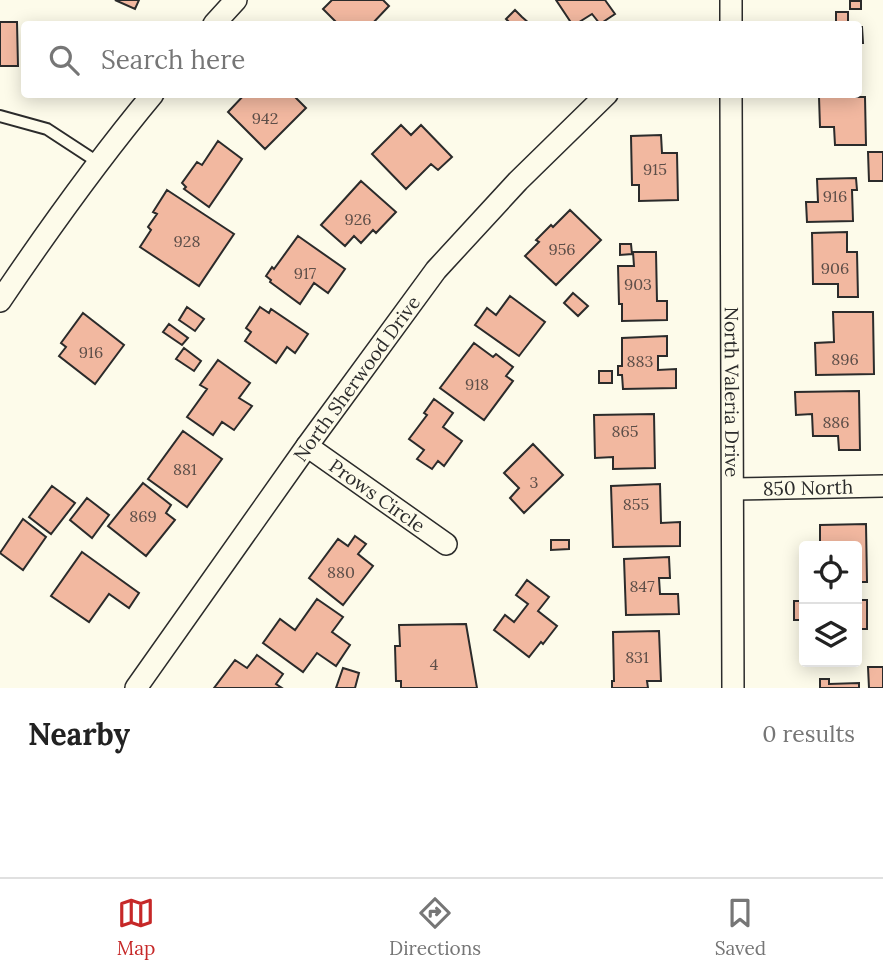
<!DOCTYPE html>
<style>
:root{--surface:#fff;--page:#f2f2f2;--text:#222;--muted:#767676;--line:#e0e0e0;--accent:#c62828}
body{margin:0;font-family:Lora,serif;background:var(--page);color:var(--text)}
.controls{position:absolute;right:21px;bottom:21px;display:grid;overflow:hidden;border-radius:7px;box-shadow:0 4px 18px #0003}
.controls button{width:63px;height:63px;display:grid;place-items:center;padding:0;border:0;border-bottom:2px solid var(--line);background:var(--surface);color:var(--text);font:35px sans-serif}
.list{margin:0;padding:0;list-style:none}
h2{display:flex;justify-content:space-between;align-items:center;height:91px;margin:0;padding:0 28px;font-size:30px}
h2 small{font-size:23px;font-weight:400;color:var(--muted)}
.icon{flex:none;width:38px;height:38px;fill:none;stroke:currentColor;stroke-width:2;stroke-linecap:round;stroke-linejoin:round}
.map{position:relative;flex:none;width:883px;height:688px;overflow:hidden}
.search{position:absolute;background:var(--surface);box-shadow:0 4px 18px #0003;left:21px;right:21px;top:21px;height:77px;display:flex;align-items:center;gap:18px;box-sizing:border-box;padding:0 24px;border-radius:7px;color:var(--muted);font-size:26px}
.sheet{height:189px;background:var(--surface)}
nav{display:flex;justify-content:space-around;align-items:center;box-sizing:border-box;height:98px;border-top:2px solid var(--line);background:var(--surface);font-size:19px;color:var(--muted)}
nav a{display:grid;justify-items:center;gap:4px}
nav .on{color:var(--accent)}
.map>svg:first-child{display:block}
</style>
<div class="map">
<svg width="883" height="688" viewBox="0 0 883 688">
<rect width="100%" height="100%" fill="#fdfbea"/>
<path fill="#f2b8a0" stroke="#2b2b2b" stroke-width="2" d="M115 0H139L135 9Z
M332 0H383L389 6 372 24H338L323 9Z
M556 0H605L615 14 600 24 592 14 576 24H572Z
M850 1H861V9H850Z
M515 10 522 17 530 24H511L506 19Z
M836 12H848V22H836Z
M0 22H17L18 66H0Z
M858 27H862L863 43H858Z
M245 94H292L306 108 265 149 228 112Z
M822 94H835V97H865L866 145H835L834 127H820L819 97H822Z
M401 125 411 135 421 125 452 157 438 170 431 164 406 189 372 154Z
M661 135 662 153H677L678 200 639 201V185H632L631 136Z
M218 141 242 159 209 207 184 189 186 187 182 183 197 162 202 165Z
M868 152H883V181H869Z
M856 178 857 190H852L853 221 807 222 806 202H818L817 179Z
M361 181 396 212 376 233 373 230 361 243 354 236 345 246 321 225Z
M167 190 234 234 199 286 140 247 151 230 148 227 157 214 153 212Z
M570 210 601 240 556 285 525 256 539 242 536 240 551 225 553 227Z
M847 232V252H857L858 297H838V284H813L812 233Z
M298 236 345 269 328 293 314 283 300 304 270 282 271 280 266 276 272 267 274 269Z
M620 244H631L632 254 620 255Z
M633 252H656L657 301H667V320L622 321V304H619L618 266H634Z
M573 293 588 306 578 316 564 303Z
M510 296 545 322 519 356 475 325 487 308 496 315Z
M187 307 204 319 195 331 179 320Z
M260 307 269 313 271 309 308 334 295 353 287 347 276 363 245 341 251 332 246 328Z
M833 312H873L874 374 816 375 815 343 834 342Z
M83 313 124 345 95 384 59 356 66 347 61 343Z
M169 324 188 338 182 345 163 332Z
M667 336V356H658V370L676 369V388L623 389 622 375H618V366H622V338Z
M474 343 493 357 496 354 513 367 506 376 513 381 484 420 440 388Z
M184 348 201 361 194 371 176 359Z
M218 360 250 383 239 398 252 406 234 430 222 422 213 435 187 417 207 389 200 385Z
M599 371H612V383H599Z
M859 391 860 450H839L838 436H813L812 414 796 415 795 392Z
M434 399 453 413 443 427 462 441 444 466 438 461 432 469 417 459 424 450 409 439 427 415 424 413Z
M654 414 655 468 613 469V457L595 458 594 415Z
M183 431 222 459 187 507 148 479Z
M533 444 563 475 524 513 510 498 519 488 504 473Z
M143 483 171 505 166 513 175 520 146 556 108 526Z
M660 484 661 523 680 522V546L613 547 611 486Z
M52 486 75 503 51 534 29 517Z
M87 498 109 515 92 538 70 520Z
M23 519 46 537 23 570 0 553Z
M866 524 867 582H857V546H820V525Z
M355 536 366 544 358 554 373 566 343 605 309 578 338 539 348 546Z
M551 540H569V549L551 550Z
M82 552 139 593 129 608 109 594 89 622 51 596Z
M669 557 670 578H659L660 594H678L679 614 626 615 624 559Z
M804 561V583H801V562Z
M527 580 549 597 538 611 557 626 543 644 541 642 529 657 494 630 505 615 514 622 528 604 516 595Z
M317 599 343 617 332 632 350 645 336 666 317 653 303 672 263 643 280 619 295 630Z
M857 600H867V629H857Z
M794 601H804V620H794Z
M466 624 477 688H401V681H396L395 646H400L399 625Z
M659 631 661 681H647L648 688H612V681H614L613 632Z
M257 655 283 674 276 684 282 688H214L235 660 247 668Z
M868 667H883V688H869Z
M343 668 359 673 355 688H336Z
M820 679H829V684L859 683V688H820Z"/>
<g fill="none" stroke-linecap="round" stroke-linejoin="round">
<defs>
<path id="service" d="M0 116 47 129 99 163"/>
<g id="minor">
<path d="M731 0V24"/>
<path d="M214 24 236 0"/>
<path id="s1" d="M731 94 733 688"/>
<path d="M0 301C48 230 98 160 153 94"/>
<path id="s2" d="M307 446 446 544"/>
<path id="s3" d="M733 489 883 486"/>
<path id="s4" d="M136 688 307 446 436 270 518 181 607 94"/>
</g>
</defs>
<use href="#service" stroke="#2b2b2b" stroke-width="14"/>
<use href="#minor" stroke="#2b2b2b" stroke-width="24"/>
<use href="#service" stroke="#fdfbea" stroke-width="10"/>
<use href="#minor" stroke="#fdfbea" stroke-width="21"/>
</g>
<g text-anchor="middle" stroke-width="5" stroke-linejoin="round" paint-order="stroke">
<g font-size="16" fill="#5d4e48">
<text x="265" y="124">942</text>
<text x="655" y="175">915</text>
<text x="835" y="202">916</text>
<text x="358" y="225">926</text>
<text x="187" y="247">928</text>
<text x="562" y="255">956</text>
<text x="835" y="274">906</text>
<text x="305" y="279">917</text>
<text x="638" y="290">903</text>
<text x="91" y="358">916</text>
<text x="845" y="365">896</text>
<text x="640" y="367">883</text>
<text x="477" y="390">918</text>
<text x="836" y="428">886</text>
<text x="625" y="437">865</text>
<text x="185" y="475">881</text>
<text x="534" y="488">3</text>
<text x="636" y="510">855</text>
<text x="143" y="522">869</text>
<text x="341" y="578">880</text>
<text x="642" y="592">847</text>
<text x="637" y="663">831</text>
<text x="434" y="670">4</text>
</g>
<g font-size="19" fill="#2b2b2b" stroke="#fdfbea">
<text dy="7" stroke="none"><textPath href="#s4" startOffset="380">North Sherwood Drive</textPath></text>
<text dy="7" stroke="none"><textPath href="#s1" startOffset="298">North Valeria Drive</textPath></text>
<text dy="7" stroke="none"><textPath href="#s3" startOffset="75">850 North</textPath></text>
<text dy="7" stroke="none"><textPath href="#s2" startOffset="86">Prows Circle</textPath></text>
</g>
</g>
</svg>
<div class="controls">
<button><svg class="icon" aria-label="locate" viewBox="0 0 24 24"><circle cx="12" cy="12" r="6"/><path d="M12 2v4M12 18v4M2 12h4M18 12h4"/></svg></button>
<button><svg class="icon" aria-label="layers" viewBox="0 0 24 24"><path d="M12 4l9 5-9 5-9-5zM3 14l9 5 9-5"/></svg></button>
</div>
<div class="search"><svg class="icon" aria-label="search" viewBox="0 0 24 24"><circle cx="10" cy="10" r="6"/><path d="M15 15l6 6"/></svg>Search here</div>
</div>
<section class="sheet">
<h2>Nearby<small>0 results</small></h2>
<ul class="list">
</ul>
</section>
<nav>
<a class="on"><svg class="icon" aria-label="map" viewBox="0 0 24 24"><path d="M3 6l6-2 6 2 6-2v14l-6 2-6-2-6 2zM9 4v14M15 6v14"/></svg>Map</a>
<a><svg class="icon" aria-label="directions" viewBox="0 0 24 24"><path d="M12 3l9 9-9 9-9-9zM9 14v-3h6M13 9l2 2-2 2"/></svg>Directions</a>
<a><svg class="icon" aria-label="saved" viewBox="0 0 24 24"><path d="M7 4h10v16l-5-4-5 4z"/></svg>Saved</a>
</nav>
